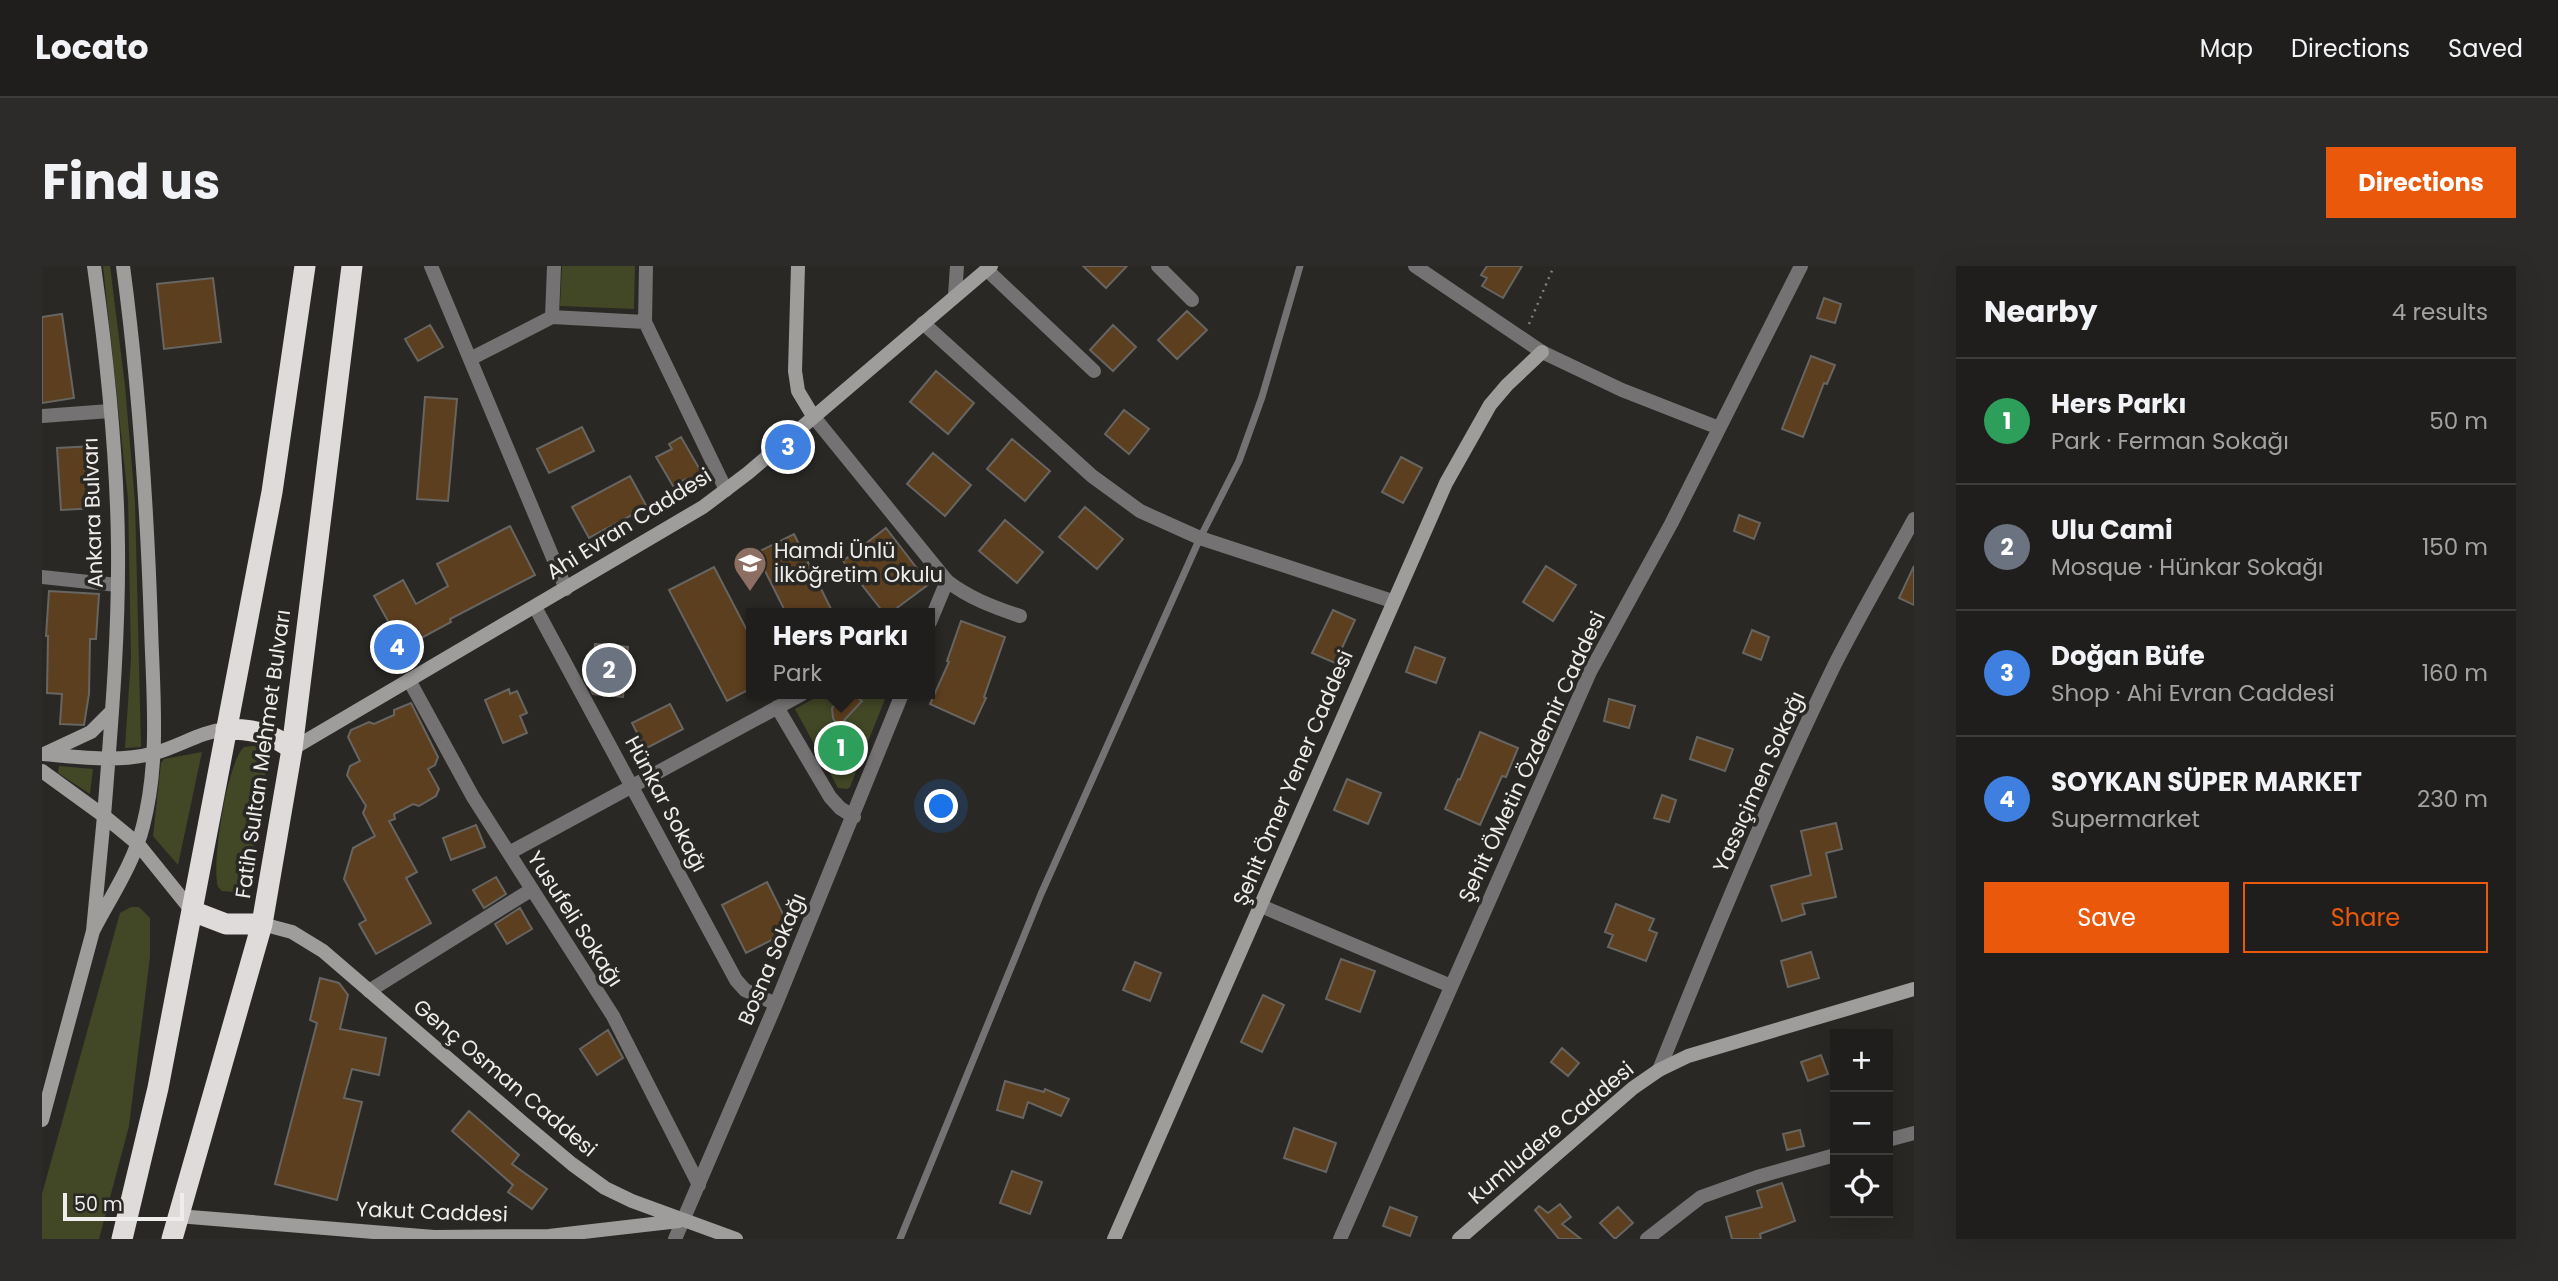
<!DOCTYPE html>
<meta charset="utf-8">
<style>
:root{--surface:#201e1c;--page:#2d2b29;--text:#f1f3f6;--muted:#a2a2a3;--line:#3d3c3b;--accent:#ea580c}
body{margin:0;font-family:Poppins,sans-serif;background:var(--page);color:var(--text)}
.controls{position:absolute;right:21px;bottom:21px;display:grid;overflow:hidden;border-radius:0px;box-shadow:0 7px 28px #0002}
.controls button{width:63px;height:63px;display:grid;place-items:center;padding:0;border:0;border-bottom:2px solid var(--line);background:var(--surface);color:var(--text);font:35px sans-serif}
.scale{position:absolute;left:21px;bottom:18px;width:121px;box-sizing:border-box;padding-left:7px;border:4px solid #efedec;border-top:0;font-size:19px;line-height:24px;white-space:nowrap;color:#efedec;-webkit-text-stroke:5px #2a2825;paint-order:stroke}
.you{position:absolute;left:900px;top:541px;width:24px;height:24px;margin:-18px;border:5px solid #fff;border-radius:50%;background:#1a73e8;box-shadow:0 0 0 10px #1a73e833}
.badge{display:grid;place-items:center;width:46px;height:46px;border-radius:50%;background:var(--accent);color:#fff;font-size:23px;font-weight:700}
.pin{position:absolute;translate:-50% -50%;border:4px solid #fff;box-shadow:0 2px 7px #0006}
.popup{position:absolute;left:704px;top:342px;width:189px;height:91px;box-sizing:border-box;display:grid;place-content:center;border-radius:0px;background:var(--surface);filter:drop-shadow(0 2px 5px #0005);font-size:23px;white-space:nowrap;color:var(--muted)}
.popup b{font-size:26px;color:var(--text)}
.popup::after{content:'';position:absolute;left:50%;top:100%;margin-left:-14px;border:14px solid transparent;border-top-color:var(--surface)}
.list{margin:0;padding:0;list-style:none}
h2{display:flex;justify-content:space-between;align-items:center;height:91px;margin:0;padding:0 28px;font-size:30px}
h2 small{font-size:23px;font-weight:400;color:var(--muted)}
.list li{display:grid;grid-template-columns:46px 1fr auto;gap:21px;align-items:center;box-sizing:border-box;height:126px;padding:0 28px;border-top:2px solid var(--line)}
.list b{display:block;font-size:26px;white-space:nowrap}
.list p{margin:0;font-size:23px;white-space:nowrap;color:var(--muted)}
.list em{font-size:23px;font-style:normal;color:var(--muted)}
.actions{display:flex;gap:14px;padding:21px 28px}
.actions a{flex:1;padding:16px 0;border:2px solid var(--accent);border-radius:0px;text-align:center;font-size:24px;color:var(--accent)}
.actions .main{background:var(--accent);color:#fff}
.icon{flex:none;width:38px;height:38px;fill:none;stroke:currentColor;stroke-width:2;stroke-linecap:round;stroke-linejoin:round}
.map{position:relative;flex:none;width:1872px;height:973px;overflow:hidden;border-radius:0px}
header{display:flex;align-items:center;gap:42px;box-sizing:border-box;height:98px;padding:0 35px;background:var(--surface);border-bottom:2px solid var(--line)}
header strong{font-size:33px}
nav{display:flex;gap:38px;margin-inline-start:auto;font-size:24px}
.intro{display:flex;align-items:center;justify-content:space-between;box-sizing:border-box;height:168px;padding:0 42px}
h1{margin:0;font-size:49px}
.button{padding:18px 32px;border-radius:0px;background:var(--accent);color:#fff;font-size:24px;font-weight:700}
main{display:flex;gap:42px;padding:0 42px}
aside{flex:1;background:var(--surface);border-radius:0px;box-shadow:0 7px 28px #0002}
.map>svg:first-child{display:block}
</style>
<header>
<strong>Locato</strong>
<nav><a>Map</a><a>Directions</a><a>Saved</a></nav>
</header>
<div class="intro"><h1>Find us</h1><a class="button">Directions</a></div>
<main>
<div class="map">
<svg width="1872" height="973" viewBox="0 0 1872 973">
<rect width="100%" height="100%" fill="#2a2825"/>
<path fill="#424726" d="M61 0H68L83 120 93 236 99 481 83 482 89 392 86 233Z
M520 0H593L592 43 518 40Z
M780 428H845L808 521 805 523 796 522 753 443Z
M210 480 217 481 223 489 224 503 214 574 201 617 192 626 180 625 176 621C169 599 185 496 202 481Z
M160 486 136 599 111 570 119 497 122 493Z
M17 500 51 503 48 528 16 507Z
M89 641H97L108 652V691L87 860 57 973H0V928L78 647Z"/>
<path fill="#5c3f1e" stroke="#676562" stroke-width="2" d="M1041 0H1085L1064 22Z
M1445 0H1480L1461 32 1440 20 1445 12 1439 9Z
M171 12 179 76 122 83 115 18Z
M1782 32 1799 38 1793 57 1775 52Z
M1145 45 1165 64 1135 93 1116 74Z
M20 48 32 132 0 137V51Z
M388 59 401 81 376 95 363 73Z
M1071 59 1094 81 1071 105 1048 84Z
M1769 90 1793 99 1785 118 1782 117 1761 171 1740 163Z
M894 105 932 137 906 168 868 136Z
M383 131 415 133 406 235 375 233Z
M1082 144 1107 163 1087 188 1063 168Z
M540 161 552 185 507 207 495 183Z
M639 171 661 209 646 217 644 213 631 220 614 191 630 183 627 178Z
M970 173 1008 205 983 235 945 203Z
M52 180 56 242 19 244 15 182Z
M891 187 929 219 903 250 865 218Z
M1359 191 1380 202 1361 237 1340 226Z
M588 210 605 241 547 272 530 241Z
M1043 241 1081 273 1055 303 1017 271Z
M1697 249 1718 257 1712 273 1692 265Z
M963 254 1001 286 975 317 937 285Z
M468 260 493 309 408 353 409 356 361 382 332 330 361 314 374 338 406 320 395 298Z
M844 262 887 318 848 347H842L801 295Z
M752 268 791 347H744L714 287Z
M1504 300 1534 319 1511 355 1481 336Z
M1872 300V339L1857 332Z
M672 301 710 374V422L685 435 627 324Z
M7 325 57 328 54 373H48L47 428 42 459 18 458 20 428 5 427 6 370H4Z
M1291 344 1313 354 1293 397 1270 387Z
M919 355 963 371 942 431 944 432 932 458 888 438 907 396 905 395Z
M1710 364 1727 371 1719 394 1701 387Z
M553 378 586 381 581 431 551 428 549 425Z
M1373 381 1403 392 1394 417 1364 406Z
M467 423 468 428 475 425 485 447 478 450 485 467 461 477 443 434Z
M811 429 820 435 796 461 791 452 790 442 802 430Z
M1567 433 1593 440 1587 462 1562 455Z
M369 437 396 491 393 499 386 503 397 523 394 530 377 540 371 538 352 548 353 553 347 555 375 606 364 612 389 657 334 688 317 658 324 654 302 613 311 582 333 570 321 547 324 540 305 509 308 500 318 495 306 471 309 464 327 456 332 458 352 449V444Z
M628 438 641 463 603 483 590 457Z
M1438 466 1476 482 1464 511 1460 510 1438 559 1403 543 1416 513 1418 514Z
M1655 471 1691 483 1683 505 1648 493Z
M1305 513 1339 527 1326 558 1292 544Z
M1620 529 1634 534 1627 556 1612 552Z
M1794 557 1800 583 1784 587 1794 631 1760 638 1763 648 1740 655 1729 620 1769 609 1759 565Z
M434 559 443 581 409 594 401 572Z
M454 611 464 628 442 642 431 624Z
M725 616 749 664 704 687 680 639Z
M1574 638 1612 653 1607 664 1615 667 1604 695 1566 681 1571 669 1563 666Z
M478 642 490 663 465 678 453 658Z
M1769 686 1777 712 1746 721 1739 695Z
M1299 693 1333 705 1318 746 1284 733Z
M1093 696 1119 707 1108 735 1081 724Z
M278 712 297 717 306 729 298 763 344 772 337 809 310 803 302 832 320 836 295 934 233 918 275 757 268 754Z
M1221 729 1242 739 1220 786 1199 776Z
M566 764 581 792 555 809 538 783Z
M1520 782 1537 797 1526 810 1509 796Z
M1779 789 1786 808 1766 815 1759 796Z
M963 815 1002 826 1003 823 1027 833 1019 850 986 836 981 852 955 844Z
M427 845 477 889 470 898 505 923 490 943 466 926 471 919 410 865Z
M1252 862 1294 877 1284 906 1242 892Z
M1758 864 1762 880 1745 884 1741 868Z
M970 905 1000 916 988 948 958 937Z
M1740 917 1753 955 1718 968 1719 973H1690L1684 951 1720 941 1715 925Z
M1518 938 1529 951 1520 958 1539 973H1517L1493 944 1497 940 1506 947Z
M1348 941 1375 951 1368 970 1341 960Z
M1576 941 1591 957 1573 973 1558 957Z"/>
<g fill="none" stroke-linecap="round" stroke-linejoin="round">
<path stroke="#817f7d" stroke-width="2.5" stroke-dasharray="2 5" stroke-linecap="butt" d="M1487 58 1512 0"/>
<path stroke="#747272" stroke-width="7" d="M858 973 999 628 1158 272 1197 195 1220 131 1258 0"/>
<path stroke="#747272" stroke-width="14" d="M389 0 524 323
M604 0 603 56 684 224
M1116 0 1150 34
M1373 0 1500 86 1580 124 1677 162
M945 4 1052 105
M913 29 915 0
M510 51 512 0
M881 57 1050 210 1098 245 1158 272 1350 335
M428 93 510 51 603 56
M0 150 68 145
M771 150 905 315C927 332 951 341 978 350
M0 311 75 319
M493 341 694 714 703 724 734 738
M888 356 905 315
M367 414 431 531 571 750 657 919
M735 441 788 531 798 542 812 551
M467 587 760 428
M1219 640 1409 720
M327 725 489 624
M1617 804C1672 667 1728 531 1793 398 1818 349 1846 301 1872 253
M1846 874 1872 867
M633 973 734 738 860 428
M1298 973 1548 406 1629 258 1759 0
M1605 973 1659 931 1715 911 1793 889"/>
<path stroke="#9f9c9c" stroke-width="14" d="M52 0C65 92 75 187 76 280 77 370 69 461 62 550L96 578 150 645
M756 0 753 105 756 125 771 150
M250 483 661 241 706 207 949 0
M4 487 49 466 70 445
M0 488C37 491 76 497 113 487 138 480 158 466 184 463
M0 505 62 550 51 665 0 854
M220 658 250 666 281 685 481 857 530 898 563 922 590 935 694 973
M51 665C68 632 92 597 101 560 118 494 111 427 109 360 105 239 97 119 81 0
M136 950 392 971 507 970 637 955
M1072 973 1404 217 1448 139 1465 119 1500 86
M1417 973 1591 822 1617 804 1646 790 1872 723"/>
<path stroke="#dfdbda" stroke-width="21" d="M184 463C210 463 229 467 250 483
M150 645 184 658H220
M80 973 116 822 230 226 263 0
M130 973 220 658 250 483 310 0"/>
</g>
<defs>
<symbol id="school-pin" viewBox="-11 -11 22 30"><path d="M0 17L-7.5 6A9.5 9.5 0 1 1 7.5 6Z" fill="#8d6e63" stroke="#2a2825"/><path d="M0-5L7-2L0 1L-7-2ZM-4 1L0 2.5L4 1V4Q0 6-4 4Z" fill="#fff"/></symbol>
</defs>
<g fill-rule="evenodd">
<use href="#school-pin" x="689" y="278" width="38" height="52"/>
</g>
<g text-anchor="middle" stroke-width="7" stroke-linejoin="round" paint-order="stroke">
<g font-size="21" fill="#efedec" stroke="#2a2825">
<text transform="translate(51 247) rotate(-92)" y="7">Ankara Bulvarı</text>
<text transform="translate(587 258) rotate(-32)" y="7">Ahi Evran Caddesi</text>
<text transform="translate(221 488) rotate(-82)" y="7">Fatih Sultan Mehmet Bulvarı</text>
<text transform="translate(1490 491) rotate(-65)" y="7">Şehit ÖMetin Özdemir Caddesi</text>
<text transform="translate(1251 512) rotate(-67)" y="7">Şehit Ömer Yener Caddesi</text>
<text transform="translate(1717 516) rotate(-66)" y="7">Yassıçimen Sokağı</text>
<text transform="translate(624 538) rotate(62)" y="7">Hünkar Sokağı</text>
<text transform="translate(533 653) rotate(57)" y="7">Yusufeli Sokağı</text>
<text transform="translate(730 693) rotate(-67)" y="7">Bosna Sokağı</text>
<text transform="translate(463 812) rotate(40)" y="7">Genç Osman Caddesi</text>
<text transform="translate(1509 867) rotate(-40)" y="7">Kumludere Caddesi</text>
<text transform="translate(390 946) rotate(2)" y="7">Yakut Caddesi</text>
</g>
<g font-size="21" fill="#efedec" stroke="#2a2825" text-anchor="start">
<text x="732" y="292">Hamdi Ünlü<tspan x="732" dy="24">İlköğretim Okulu</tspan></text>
</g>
</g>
</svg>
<div class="controls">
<button>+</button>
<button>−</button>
<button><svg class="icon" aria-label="locate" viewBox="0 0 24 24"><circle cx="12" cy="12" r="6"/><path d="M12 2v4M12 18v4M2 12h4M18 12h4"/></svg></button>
</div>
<div class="scale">50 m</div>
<div class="you"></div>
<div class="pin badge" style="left:799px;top:482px;background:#2e9e5b">1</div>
<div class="popup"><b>Hers Parkı</b>Park</div>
<div class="pin badge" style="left:567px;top:404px;background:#6b7280">2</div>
<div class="pin badge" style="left:746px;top:181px;background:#3f7fe0">3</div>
<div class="pin badge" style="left:355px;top:381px;background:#3f7fe0">4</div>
</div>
<aside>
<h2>Nearby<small>4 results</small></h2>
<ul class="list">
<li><span class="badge" style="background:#2e9e5b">1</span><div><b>Hers Parkı</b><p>Park · Ferman Sokağı</p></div><em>50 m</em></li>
<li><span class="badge" style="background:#6b7280">2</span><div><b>Ulu Cami</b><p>Mosque · Hünkar Sokağı</p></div><em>150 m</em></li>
<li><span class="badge" style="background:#3f7fe0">3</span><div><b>Doğan Büfe</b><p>Shop · Ahi Evran Caddesi</p></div><em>160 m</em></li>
<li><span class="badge" style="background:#3f7fe0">4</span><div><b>SOYKAN SÜPER MARKET</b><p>Supermarket</p></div><em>230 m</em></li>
</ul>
<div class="actions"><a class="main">Save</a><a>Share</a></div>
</aside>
</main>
